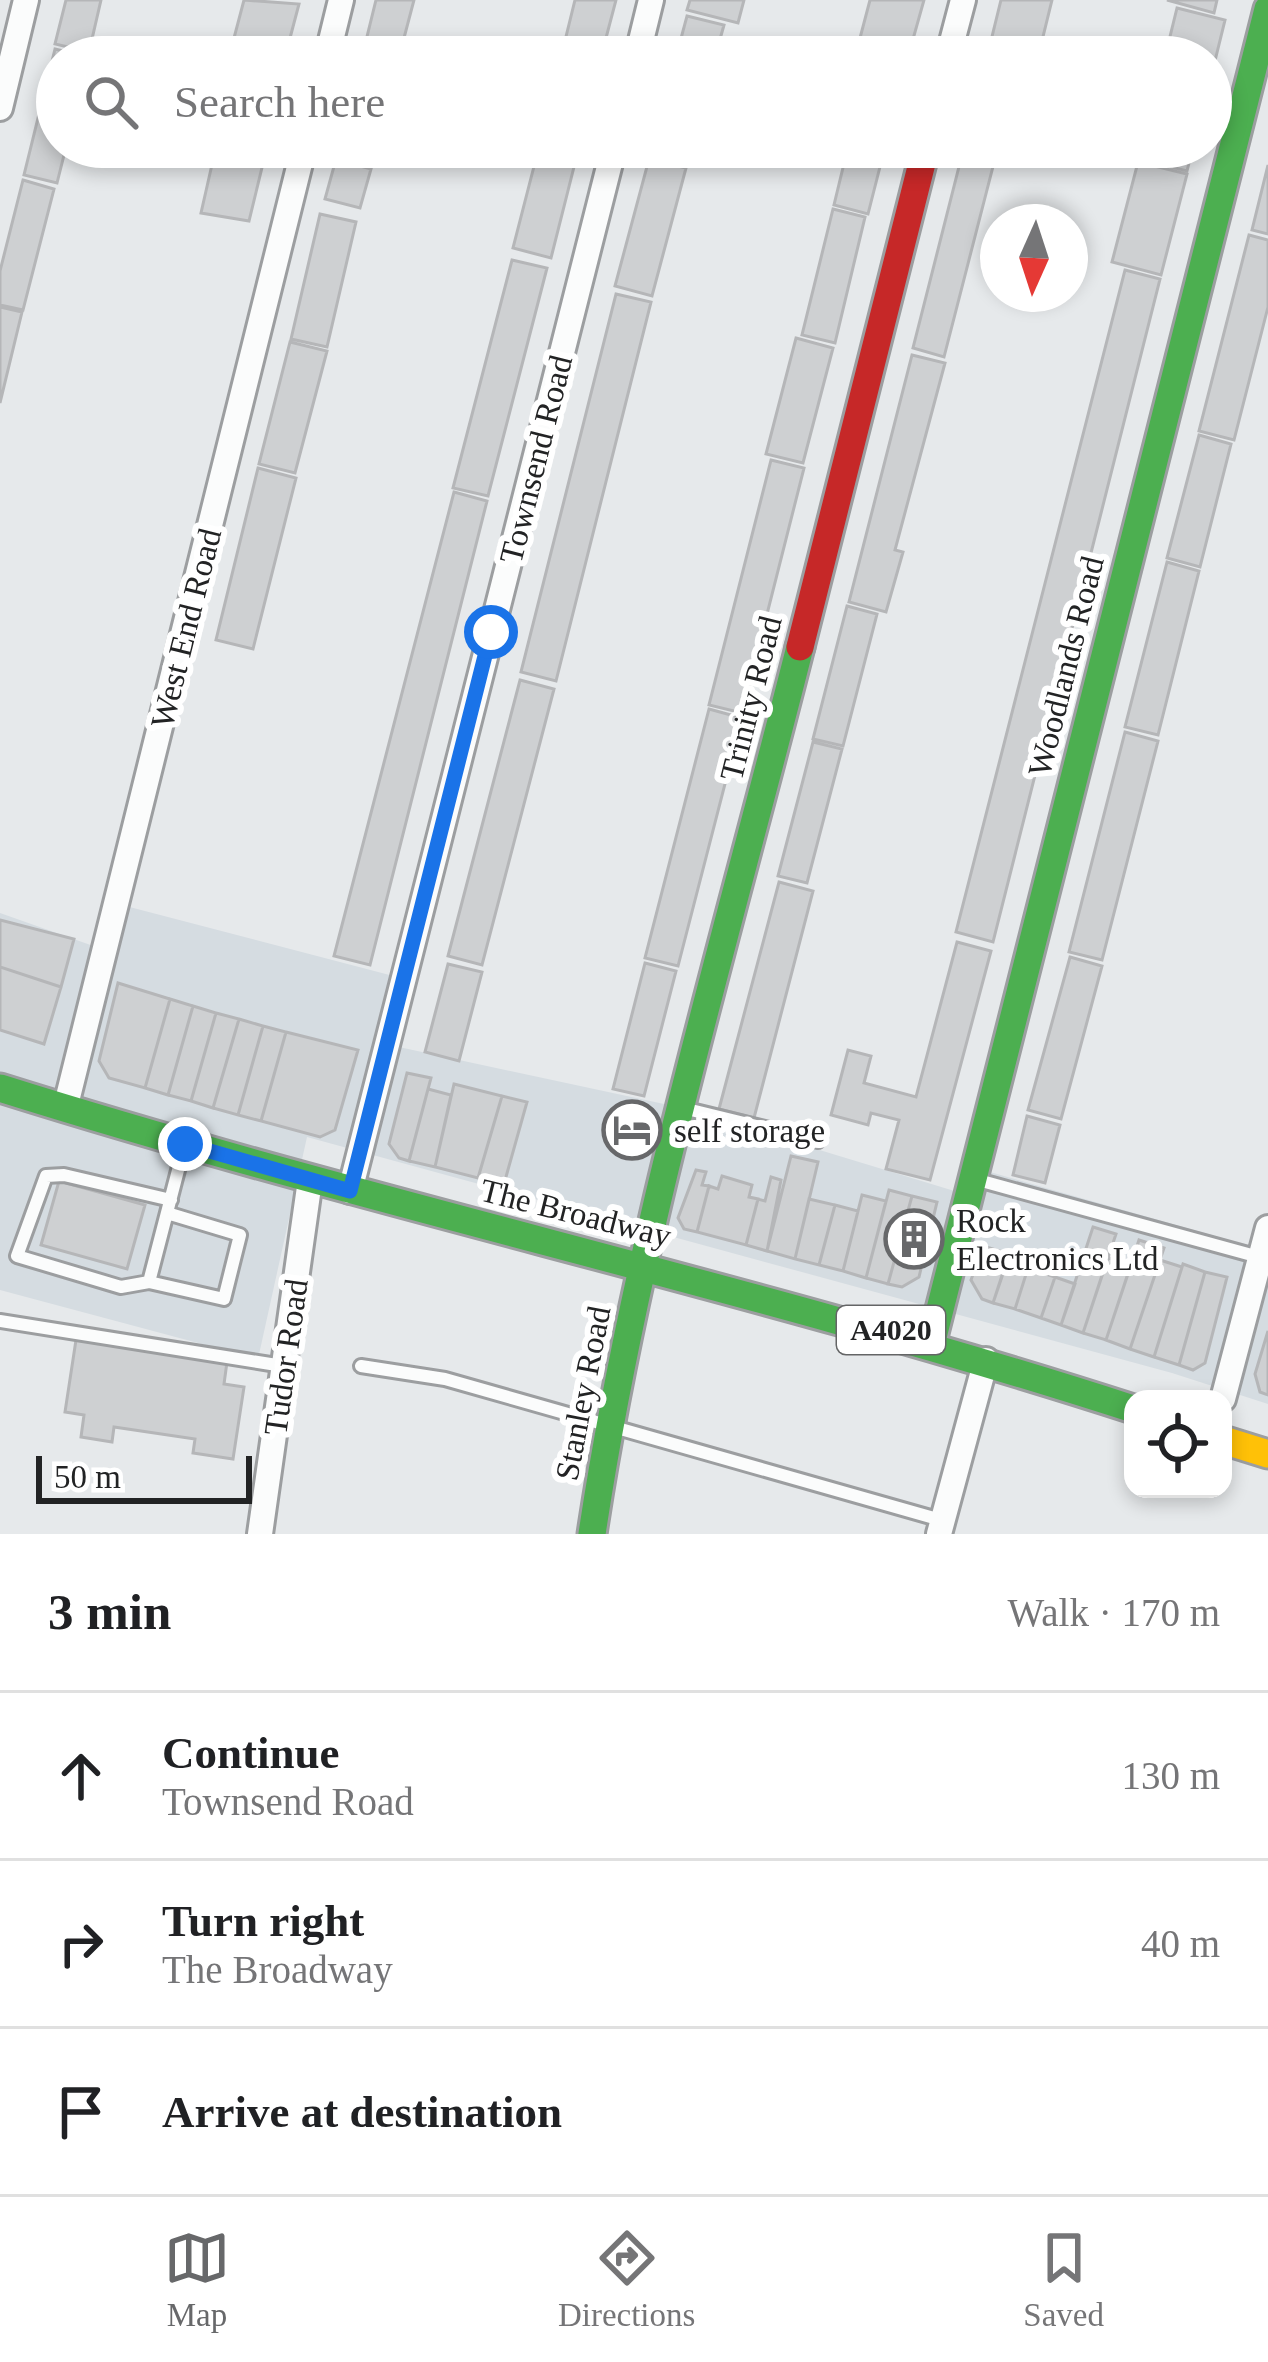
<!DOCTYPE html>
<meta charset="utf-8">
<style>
:root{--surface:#fff;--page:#f6f6f6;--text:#202124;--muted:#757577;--line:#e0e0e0;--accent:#67686a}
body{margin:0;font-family:Georgia,serif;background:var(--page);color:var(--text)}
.controls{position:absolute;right:36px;bottom:36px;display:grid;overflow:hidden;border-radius:24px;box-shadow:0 6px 18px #0003}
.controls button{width:108px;height:108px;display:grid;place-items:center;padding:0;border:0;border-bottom:3px solid var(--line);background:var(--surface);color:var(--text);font:60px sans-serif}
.compass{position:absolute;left:980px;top:204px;width:108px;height:108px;border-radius:50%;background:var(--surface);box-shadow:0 6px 18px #0003;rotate:183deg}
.scale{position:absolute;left:36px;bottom:30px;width:216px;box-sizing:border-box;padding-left:12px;border:6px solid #222324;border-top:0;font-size:33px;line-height:42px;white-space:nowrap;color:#222324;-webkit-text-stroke:9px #fff;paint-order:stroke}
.stop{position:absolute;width:36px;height:36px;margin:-27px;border:9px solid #1a73e8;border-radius:50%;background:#fff}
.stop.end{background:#1a73e8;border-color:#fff;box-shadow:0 3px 12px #0008}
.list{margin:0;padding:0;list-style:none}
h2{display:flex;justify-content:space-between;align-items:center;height:156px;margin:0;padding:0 48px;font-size:51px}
h2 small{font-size:39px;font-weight:400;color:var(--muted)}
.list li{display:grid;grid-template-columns:78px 1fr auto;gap:36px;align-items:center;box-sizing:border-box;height:168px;padding:0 48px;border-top:3px solid var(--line)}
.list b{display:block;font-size:45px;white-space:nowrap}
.list p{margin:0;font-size:39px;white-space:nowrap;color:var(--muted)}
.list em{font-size:39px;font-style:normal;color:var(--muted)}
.icon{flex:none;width:66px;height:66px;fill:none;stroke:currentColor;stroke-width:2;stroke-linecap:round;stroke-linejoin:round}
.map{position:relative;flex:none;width:1268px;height:1534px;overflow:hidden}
.search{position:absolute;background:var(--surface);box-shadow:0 6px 18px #0003;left:36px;right:36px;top:36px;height:132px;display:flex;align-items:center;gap:30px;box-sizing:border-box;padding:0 42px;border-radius:66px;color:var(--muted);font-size:45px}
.sheet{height:660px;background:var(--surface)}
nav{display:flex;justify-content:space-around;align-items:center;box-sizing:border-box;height:168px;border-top:3px solid var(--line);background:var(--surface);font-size:33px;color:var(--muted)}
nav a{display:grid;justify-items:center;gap:6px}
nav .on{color:var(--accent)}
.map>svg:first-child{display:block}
</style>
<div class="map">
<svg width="1268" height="1534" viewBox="0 0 1268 1534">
<rect width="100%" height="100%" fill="#e6e9eb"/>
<path fill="#d5dce1" d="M118 904 401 978 385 1044 678 1107 961 1193 969 1166 1264 1250 1260 1281 1268 1282V1404L1172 1373 307 1137 258 1359 0 1290V913L99 948Z"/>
<path fill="#ced0d2" stroke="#b5b6b8" stroke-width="3" d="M66 0H101L89 52 55 44Z
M244 0 299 4 285 57H229Z
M376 0H414L399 57H362Z
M575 0H616L601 57H561Z
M690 0H744L738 23 687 10Z
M870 0H924L908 57H855Z
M1001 0H1052L1038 57H987Z
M1167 0H1217L1214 13Z
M1177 8 1225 20 1211 77V57H1165Z
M687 16 724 25 715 57H676Z
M55 49 87 57H57V147H66L57 183 24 175Z
M216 147H267L249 221 201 213Z
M539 147H579L551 258 513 248Z
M653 147H692L687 166 650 156Z
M848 147H885L868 214 834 205Z
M964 147H998L944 357 913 348Z
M1142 147H1193L1187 171 1139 159Z
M336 159 371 169 360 208 325 199Z
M649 159 686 168 652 296 615 286Z
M1138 162 1187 174 1161 275 1112 262Z
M1268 165V234L1252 230Z
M23 180 54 189 23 310 0 305V271Z
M833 209 865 217 835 343 802 335Z
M320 214 356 222 327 347 291 339Z
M1249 235 1268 240V307L1234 440 1199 431Z
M512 260 547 268 488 496 453 488Z
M1125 270 1160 279 993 942 956 932Z
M616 294 651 302 556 681 521 672Z
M0 307 22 312 0 403Z
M796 338 833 348 803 463 766 454Z
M290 342 327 351 295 473 259 464Z
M912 355 945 363 895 550 903 552 886 612 849 602Z
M1199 435 1231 444 1200 567 1167 558Z
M771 460 804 468 742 713 709 705Z
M258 468 296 478 253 649 216 640Z
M454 492 487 501 370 965 334 956Z
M1167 562 1199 571 1158 735 1125 727Z
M847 606 877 614 843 746 813 739Z
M520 680 554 689 482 965 448 956Z
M709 709 742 718 678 966 645 958Z
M1125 732 1158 741 1102 960 1069 952Z
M813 742 842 749 807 883 778 876Z
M779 882 813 891 754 1118 719 1109Z
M0 920 74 939 61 987 0 967Z
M957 942 991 951 930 1180 886 1169 899 1120 871 1113 868 1125 831 1115 848 1050 871 1056 864 1083 916 1097Z
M1070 957 1102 966 1061 1119 1028 1110Z
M645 963 676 971 644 1096 613 1089Z
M448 964 482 972 459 1061 425 1052Z
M0 967 61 987 44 1044 0 1030Z
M118 983 170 999 145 1088 109 1078 99 1061Z
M170 999 193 1006 168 1095 145 1088Z
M193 1006 216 1013 191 1101 168 1095Z
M216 1013 239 1019 213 1108 191 1101Z
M239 1019 263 1026 238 1115 213 1108Z
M263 1026 286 1032 261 1121 238 1115Z
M286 1032 358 1050 335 1130 320 1137 261 1121Z
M407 1073 431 1078 409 1161 399 1158 389 1144Z
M454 1084 502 1096 478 1178 435 1167Z
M428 1089 451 1095 435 1167 409 1161Z
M502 1096 527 1102 504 1184 478 1178Z
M1027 1116 1060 1125 1045 1183 1013 1175Z
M791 1156 818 1162 795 1259 767 1251Z
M696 1170 706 1172 702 1185 709 1186 697 1232 684 1229 678 1218Z
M722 1176 752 1185 749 1197 758 1199 746 1245 697 1232 709 1186 718 1189Z
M771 1177 781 1180 767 1251 746 1245 758 1199 765 1201Z
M59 1181 145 1205 127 1269 41 1245Z
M889 1190 912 1196 888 1284 866 1278Z
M862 1195 886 1201 866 1278 843 1271Z
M912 1196 937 1202 919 1277 902 1287 888 1284Z
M809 1199 835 1205 819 1265 795 1259Z
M835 1205 858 1211 843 1271 819 1265Z
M1093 1227 1116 1234 1083 1333 1061 1325Z
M1139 1240 1164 1248 1130 1349 1106 1340Z
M983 1246 1009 1254 993 1303 982 1299 971 1280Z
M1108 1257 1131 1265 1106 1340 1083 1333Z
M1160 1260 1182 1267 1154 1357 1130 1349Z
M1007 1262 1028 1268 1015 1309 993 1303Z
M1183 1264 1205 1272 1179 1365 1154 1357Z
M1028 1268 1055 1277 1041 1318 1015 1309Z
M1205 1272 1227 1277 1205 1363 1193 1370 1179 1365Z
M1055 1277 1075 1284 1061 1325 1041 1318Z
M1268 1331V1395L1260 1392 1255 1374Z
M76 1340 227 1362 224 1384 244 1387 233 1459 193 1453 195 1439 114 1427 112 1442 81 1437 84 1415 65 1412Z"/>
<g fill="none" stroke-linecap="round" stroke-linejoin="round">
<defs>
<path id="lane" d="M691 1110 818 1141
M978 1180 1259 1257
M167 1213 240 1235 224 1299 149 1282 183 1151
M149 1282 121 1287 17 1256 46 1176 64 1175 171 1200
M0 1321 283 1366
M361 1366 445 1379 941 1520"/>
<path id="street" d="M327 57 341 0
M637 57 651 0
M948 57 963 0
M0 108 26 0
M65 1109 304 147
M350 1191 614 147
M1223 1399 1268 1228
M260 1534 310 1180
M939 1534 986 1360"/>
<path id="fast" d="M0 1088C375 1206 759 1288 1133 1409
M932 1341 1268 9
M592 1534C637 1234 726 940 800 647"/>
<path id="slow" d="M1223 1440 1268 1454"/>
<path id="jam" d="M800 647 926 147"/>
</defs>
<use href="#lane" stroke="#9c9ea0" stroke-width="18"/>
<use href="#street" stroke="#9c9ea0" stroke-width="30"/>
<use href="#fast" stroke="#9c9ea0" stroke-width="33"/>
<use href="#slow" stroke="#9c9ea0" stroke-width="33"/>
<use href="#jam" stroke="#9c9ea0" stroke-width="33"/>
<use href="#lane" stroke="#fbfcfc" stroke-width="12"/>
<use href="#street" stroke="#fbfcfc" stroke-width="24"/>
<use href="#fast" stroke="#4caf50" stroke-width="27"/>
<use href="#slow" stroke="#ffc107" stroke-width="27"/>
<use href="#jam" stroke="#c62828" stroke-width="27"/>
</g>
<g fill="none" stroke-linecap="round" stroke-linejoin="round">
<path stroke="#1a73e8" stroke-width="15" d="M185 1144 350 1191 491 632"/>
</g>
<defs>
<symbol id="hotel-ring" viewBox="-11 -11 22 22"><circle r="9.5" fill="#fff" stroke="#67686a" stroke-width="1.5"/><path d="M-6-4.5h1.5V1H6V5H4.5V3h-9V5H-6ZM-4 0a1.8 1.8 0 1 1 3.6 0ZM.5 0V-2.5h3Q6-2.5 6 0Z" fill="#67686a"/></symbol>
<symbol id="building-ring" viewBox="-11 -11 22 22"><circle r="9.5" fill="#fff" stroke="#67686a" stroke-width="1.5"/><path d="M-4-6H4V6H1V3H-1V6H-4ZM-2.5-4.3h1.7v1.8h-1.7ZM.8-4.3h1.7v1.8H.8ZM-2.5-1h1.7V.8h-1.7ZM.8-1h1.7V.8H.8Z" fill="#67686a"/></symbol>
</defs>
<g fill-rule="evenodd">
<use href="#hotel-ring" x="599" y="1097" width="66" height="66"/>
<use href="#building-ring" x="881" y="1206" width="66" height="66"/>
</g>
<g text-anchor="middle" stroke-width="12" stroke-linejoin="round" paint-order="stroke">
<rect fill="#fff" stroke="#646566" stroke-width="3" x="837" y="1306" width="108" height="48" rx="9"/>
<g font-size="30" font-weight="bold" fill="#222324">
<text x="891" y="1340">A4020</text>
</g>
<g font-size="33" fill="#222324" stroke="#fff">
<text transform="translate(535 459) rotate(-76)" y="12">Townsend Road</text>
<text transform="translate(185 628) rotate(-76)" y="12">West End Road</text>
<text transform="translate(1065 666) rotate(-76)" y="12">Woodlands Road</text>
<text transform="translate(750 698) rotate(-76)" y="12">Trinity Road</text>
<text transform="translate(576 1212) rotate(14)" y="12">The Broadway</text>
<text transform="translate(285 1357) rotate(-82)" y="12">Tudor Road</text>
<text transform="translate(582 1393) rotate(-79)" y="12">Stanley Road</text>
</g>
<g font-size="33" fill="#222324" stroke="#fff" text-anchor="start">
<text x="674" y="1142">self storage</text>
<text x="956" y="1232">Rock<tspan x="956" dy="38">Electronics Ltd</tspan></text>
</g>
</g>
</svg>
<div class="controls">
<button><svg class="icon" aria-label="locate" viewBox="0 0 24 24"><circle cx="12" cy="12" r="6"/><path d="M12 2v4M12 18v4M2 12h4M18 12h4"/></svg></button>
</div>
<svg class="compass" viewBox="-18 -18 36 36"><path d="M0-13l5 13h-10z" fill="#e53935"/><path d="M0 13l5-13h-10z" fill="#757577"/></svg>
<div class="scale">50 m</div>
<div class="stop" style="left:491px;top:632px"></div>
<div class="stop end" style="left:185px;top:1144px"></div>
<div class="search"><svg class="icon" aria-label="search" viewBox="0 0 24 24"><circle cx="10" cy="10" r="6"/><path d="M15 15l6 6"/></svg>Search here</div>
</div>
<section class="sheet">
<h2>3 min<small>Walk · 170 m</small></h2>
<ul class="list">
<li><svg class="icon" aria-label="ahead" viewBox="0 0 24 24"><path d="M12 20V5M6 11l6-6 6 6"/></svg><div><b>Continue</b><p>Townsend Road</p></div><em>130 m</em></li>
<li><svg class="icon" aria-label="right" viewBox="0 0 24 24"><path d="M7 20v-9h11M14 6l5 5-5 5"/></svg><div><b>Turn right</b><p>The Broadway</p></div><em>40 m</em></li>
<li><svg class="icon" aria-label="arrive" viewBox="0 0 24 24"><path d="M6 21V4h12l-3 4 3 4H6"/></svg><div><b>Arrive at destination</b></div></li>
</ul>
</section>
<nav>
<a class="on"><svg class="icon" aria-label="map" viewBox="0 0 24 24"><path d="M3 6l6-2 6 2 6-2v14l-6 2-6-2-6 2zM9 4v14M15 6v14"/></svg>Map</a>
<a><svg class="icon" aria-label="directions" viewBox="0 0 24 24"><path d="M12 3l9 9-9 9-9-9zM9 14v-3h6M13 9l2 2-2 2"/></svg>Directions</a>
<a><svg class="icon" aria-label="saved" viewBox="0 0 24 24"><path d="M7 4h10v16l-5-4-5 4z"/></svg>Saved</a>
</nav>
